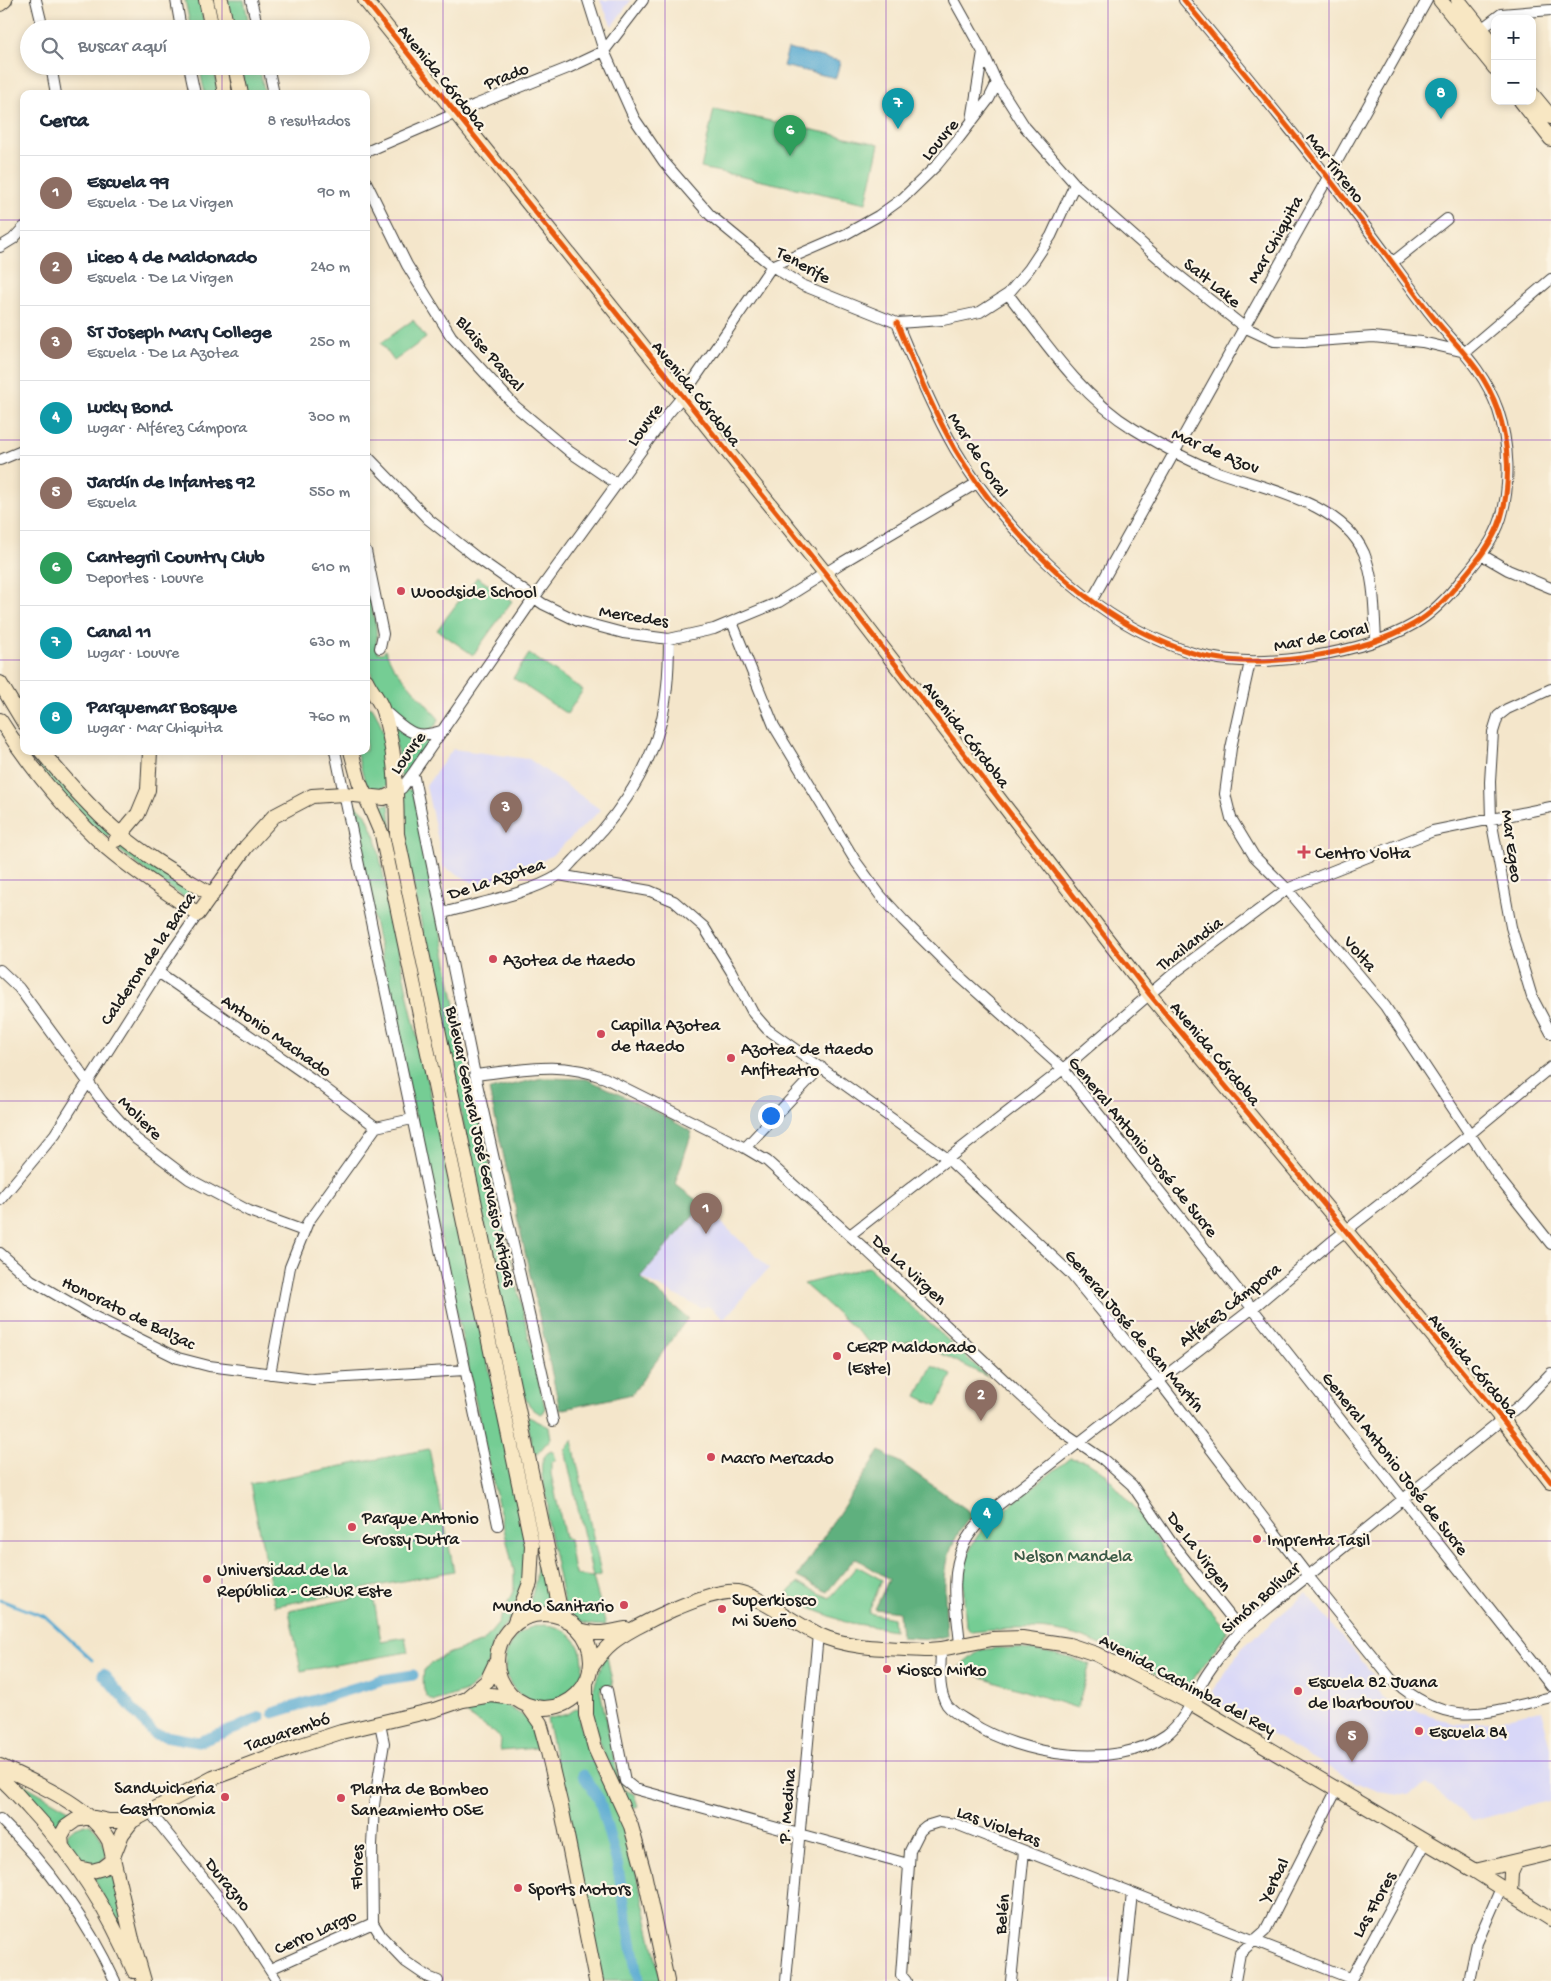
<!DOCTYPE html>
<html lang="es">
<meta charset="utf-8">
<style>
:root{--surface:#fff;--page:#f6f6f7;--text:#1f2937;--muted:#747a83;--line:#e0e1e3;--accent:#2563eb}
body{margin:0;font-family:"Gochi Hand",sans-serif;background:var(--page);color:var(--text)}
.controls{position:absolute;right:15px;top:15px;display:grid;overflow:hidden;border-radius:10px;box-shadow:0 2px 8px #0003}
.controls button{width:45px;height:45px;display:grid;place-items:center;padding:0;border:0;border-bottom:1px solid var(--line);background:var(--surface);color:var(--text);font:25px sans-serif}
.you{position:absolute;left:770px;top:1115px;width:18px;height:18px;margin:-12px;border:4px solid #fff;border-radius:50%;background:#1a73e8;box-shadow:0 0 0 8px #1a73e833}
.badge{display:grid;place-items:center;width:32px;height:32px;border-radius:50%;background:var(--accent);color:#fff;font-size:16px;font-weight:700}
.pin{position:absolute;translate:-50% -41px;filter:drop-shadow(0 1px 2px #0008)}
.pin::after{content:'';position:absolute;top:26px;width:18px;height:15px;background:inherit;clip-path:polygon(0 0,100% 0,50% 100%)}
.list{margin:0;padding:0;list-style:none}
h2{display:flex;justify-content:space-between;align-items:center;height:65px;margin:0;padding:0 20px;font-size:21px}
h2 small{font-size:16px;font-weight:400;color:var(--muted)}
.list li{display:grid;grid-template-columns:32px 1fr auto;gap:15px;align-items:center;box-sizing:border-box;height:75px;padding:0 20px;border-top:1px solid var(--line)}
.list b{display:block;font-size:19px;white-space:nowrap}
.list p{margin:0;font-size:16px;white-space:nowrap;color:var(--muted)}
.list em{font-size:16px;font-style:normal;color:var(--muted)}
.icon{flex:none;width:28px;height:28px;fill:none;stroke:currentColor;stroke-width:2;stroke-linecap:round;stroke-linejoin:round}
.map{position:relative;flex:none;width:1551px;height:1981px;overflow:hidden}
.search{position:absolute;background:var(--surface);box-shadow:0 2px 8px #0003;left:20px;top:20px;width:350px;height:55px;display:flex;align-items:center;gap:12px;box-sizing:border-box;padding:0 18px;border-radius:28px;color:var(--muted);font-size:19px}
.panel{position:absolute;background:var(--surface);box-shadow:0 2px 8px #0003;left:20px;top:90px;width:350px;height:665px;border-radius:10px}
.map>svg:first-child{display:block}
</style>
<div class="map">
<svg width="1551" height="1981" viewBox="0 0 1551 1981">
<rect width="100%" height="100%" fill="#fcf5e5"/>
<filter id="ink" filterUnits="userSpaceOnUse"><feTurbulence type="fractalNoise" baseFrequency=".02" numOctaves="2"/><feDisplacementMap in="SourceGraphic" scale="10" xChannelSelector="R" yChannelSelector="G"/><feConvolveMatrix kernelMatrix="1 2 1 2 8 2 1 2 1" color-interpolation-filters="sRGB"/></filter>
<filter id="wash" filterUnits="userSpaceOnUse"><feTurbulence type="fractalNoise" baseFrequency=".0096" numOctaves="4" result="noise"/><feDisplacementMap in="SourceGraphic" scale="20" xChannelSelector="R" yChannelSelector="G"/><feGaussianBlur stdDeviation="1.12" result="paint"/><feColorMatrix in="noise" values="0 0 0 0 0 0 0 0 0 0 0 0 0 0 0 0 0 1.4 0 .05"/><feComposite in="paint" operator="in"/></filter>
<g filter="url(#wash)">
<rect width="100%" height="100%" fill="#f4e6cb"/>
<path fill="#d8d7f8" d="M600 0H631L612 26Z
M453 749 529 759 601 810 551 856 517 874 481 887 444 867 426 786Z
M703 1205 769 1268 724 1319 708 1306 701 1308 640 1277Z
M1306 1593 1380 1683 1376 1688 1385 1700 1456 1724 1491 1722 1541 1710 1551 1748V1800L1473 1821 1426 1784 1408 1795 1377 1791 1355 1782 1216 1703 1213 1691 1242 1648Z"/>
<path fill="#74cd94" stroke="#487458" d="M185 0H200L205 29H191Z
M226 0H244L250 29H232Z
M199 66H213L219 94H205Z
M240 66H259L265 94H246Z
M714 109 879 144 866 203 701 168Z
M413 320 426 338 394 361 381 343Z
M477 577 512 601 473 655 437 630Z
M366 578 376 626 377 652 382 653 385 650 393 666 439 719 437 724 429 731 415 730 390 710 372 676 366 660Z
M529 654 583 690 567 714 513 678Z
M366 706 372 707C386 727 387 757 390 781 383 792 375 792 366 785L356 751H366Z
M393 724C407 734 415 744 433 738L402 782Z
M25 751H36L110 833 109 836 103 837 67 803Z
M413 789 469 1076 545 1408 544 1412 541 1414C516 1403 523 1370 511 1350L403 837 402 799 405 790Z
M351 801 366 814 376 838 410 1006 433 1104 526 1544 525 1576 511 1617 492 1644 486 1675 467 1691 435 1701C421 1698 423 1681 424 1669L438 1659 450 1653 483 1642 498 1624 514 1589V1571L490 1470 349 802Z
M389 804 394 854 553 1610 543 1608 527 1610C536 1585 538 1572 537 1545L377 806Z
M122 843 195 892V898L190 901 153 877 119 850 118 847Z
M868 1267 988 1377 914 1340 876 1348 804 1284Z
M932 1366 952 1375 937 1406 917 1396Z
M529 1417 549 1427 551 1438 537 1454 533 1453 527 1418Z
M572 1440 601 1573V1575L593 1577 606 1625C587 1627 577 1621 565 1607L546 1517C547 1515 548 1512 548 1509 549 1494 531 1460 551 1451L554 1453 556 1459 551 1463V1474L565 1538 569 1539 573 1567 576 1575 593 1577 565 1450Z
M429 1449 454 1571 275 1606 250 1484Z
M1070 1458 1087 1461 1103 1472 1137 1510 1173 1566 1228 1631 1187 1688H1182C1145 1669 1107 1643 1067 1633 1035 1626 1003 1629 971 1632L966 1626C963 1581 956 1556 990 1521Z
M857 1566 882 1580 868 1613 893 1618 894 1630 845 1622 810 1608 787 1594 797 1583 830 1598Z
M373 1594 381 1641 405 1637 408 1652 301 1671 289 1611Z
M505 1664a39 39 0 1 1 78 0a39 39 0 1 1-78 0Z
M998 1648C1030 1648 1060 1654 1090 1664L1077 1708 957 1669 980 1650Z
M606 1652 613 1685 603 1686 600 1690 618 1778 625 1790 634 1794 638 1806 632 1809 609 1770 593 1725 592 1693Z
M490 1699C499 1701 504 1704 512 1709 534 1722 533 1723 537 1748L500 1751 501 1740 495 1733 466 1714V1706Z
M577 1708 579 1709 580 1724 592 1760 626 1828 661 1981H603L547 1719 568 1714Z
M7 1775 76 1814 59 1828Z
M85 1824C100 1826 102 1842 107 1854L99 1865 86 1866 69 1849 66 1835 74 1828Z
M112 1871 132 1955 94 1878Z"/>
<path fill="#5fb07e" stroke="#3e664d" d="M542 1078 587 1079 659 1113 692 1132 675 1184 703 1205 640 1277 688 1318 632 1394 560 1410 489 1090Z
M880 1451 901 1463 973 1514C937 1554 945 1587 947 1636L932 1639 901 1637 899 1612 875 1609 889 1579 855 1558 827 1592 797 1577Z"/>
<path fill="#55a9d1" stroke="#386276" d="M788 49 840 61 836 78 783 66Z"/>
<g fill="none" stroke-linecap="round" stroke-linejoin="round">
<path stroke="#55a9d1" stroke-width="3" d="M0 1600 46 1617 92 1660"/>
<path stroke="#55a9d1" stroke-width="11" d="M103 1674 154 1734 198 1742 237 1728 260 1717
M273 1713 381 1680 413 1675
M583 1775 599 1799 617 1863 638 1981"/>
</g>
</g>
<g filter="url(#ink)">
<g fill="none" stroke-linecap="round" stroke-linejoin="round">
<defs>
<path id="street" d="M36 0 43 29
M176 0 181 29
M251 0 258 29
M588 0 604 51 634 118 664 162 710 215 772 266 802 285 897 323 943 320 980 312 1008 294 1029 269 1051 236 1075 184
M954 0 983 52 997 83 1025 127 1075 184 1172 270 1244 327 1274 341 1303 342 1373 337 1422 342 1465 352 1551 279
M1476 33 1501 14 1551 10
M51 66 56 94
M189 66 195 94
M268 66 274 94
M972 120 983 52
M366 152 475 105 568 68 604 51 643 0
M366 182 407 265 451 336 515 406 570 452 617 484
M0 247 13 239 24 227
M1392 263 1447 219
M1008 294C1045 342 1081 397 1134 429 1160 445 1187 460 1215 471 1263 489 1341 501 1364 553 1375 580 1374 611 1376 639
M897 323C915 366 932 409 955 449 993 514 1067 592 1134 628 1157 640 1183 652 1209 657 1266 669 1364 653 1414 624 1433 613 1449 596 1462 579 1477 561 1494 541 1501 518 1511 485 1509 443 1498 410 1481 362 1451 343 1423 304 1391 261 1360 218 1327 176 1280 116 1232 58 1184 0
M366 455 428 519 476 557 543 604 578 621 623 633 669 639 714 629 779 602 843 562 977 483
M0 460 24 450
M366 551 383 634 380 648
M1482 555 1508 570 1551 588
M1092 600 1427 0
M732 622 774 726 856 862 880 895 903 920 958 975 1063 1069 1551 1686
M1250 662 1231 748 1225 794 1231 818 1254 856 1287 889 1385 1006 1501 1181 1551 1244
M1551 689 1507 709 1498 716 1493 732 1490 782 1491 819 1511 927 1532 997 1551 1033
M382 709C406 728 411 742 444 730
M335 751 498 1525
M413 773 475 1075 553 1421
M396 792 402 788 413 773 534 598 667 415 682 397 772 266 846 234 878 216 903 198 936 166 959 138 989 99 997 83
M559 875 650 891 674 901 704 927 731 971 753 1013 767 1029 948 1159 1070 1273 1158 1380 1308 1576 1391 1679C1450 1730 1483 1714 1551 1697
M443 913C478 903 529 894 559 875 565 871 570 864 575 859 613 823 646 777 660 726 668 698 669 668 669 639
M0 970 19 988 102 1101 136 1139 189 1179 249 1211 304 1231
M158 972 318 1083 376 1127
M475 1075C522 1070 559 1060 605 1078L745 1148 767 1161 865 1249 1050 1423 1104 1460 1132 1485 1171 1542 1241 1630
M745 1148 821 1067
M0 1200 55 1134 158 972 198 914
M850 1235 1063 1069 1173 974 1287 889 1433 831 1551 807
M0 1253 31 1280 91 1315 178 1358 209 1366 313 1379 465 1370
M270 1374 290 1267 308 1222 376 1127 412 1119
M960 1644C957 1611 949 1576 964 1544 970 1532 979 1522 988 1513L1253 1308 1330 1243 1470 1134 1551 1067
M941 1649C941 1667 937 1689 947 1705 953 1713 963 1718 971 1723 1021 1755 1115 1771 1166 1735 1185 1721 1193 1698 1204 1679 1215 1661 1228 1646 1241 1630L1520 1405 1551 1373
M607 1690 625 1781 635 1789 908 1864
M380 1724 384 1743 374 1805 372 1845 373 1923 381 1936 406 1962 428 1977 438 1981
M150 1812 240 1924 277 1981
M0 1819C48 1866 87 1920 115 1981
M270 1969 373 1923
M786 1981 818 1634
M906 1981 901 1975 910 1851 920 1831 926 1826 939 1822 956 1824 1350 1978
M1011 1981 1024 1851
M1123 1981 1132 1893
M1235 1981 1240 1953 1265 1931 1337 1789
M1350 1981 1426 1842
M1469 1981 1477 1943 1501 1888"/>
<path id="secondary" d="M206 0 212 29
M221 0 227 29
M365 0 825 573 1150 995 1502 1419 1551 1482
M1440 0 1495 68
M1458 0 1495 46
M0 4 5 0
M220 66 225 94
M235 66 241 94
M1532 94 1551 117
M1521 101 1551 139
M366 680C371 691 380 700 383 711 397 754 396 790 397 834L560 1609 566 1620
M0 683 24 723
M0 720C30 767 66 811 108 849 136 873 168 893 198 914L246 847 274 816 312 796 344 794 384 798 396 792
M41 751C66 780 91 809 120 834 148 858 181 876 212 895
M351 751 359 781 382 835 532 1545 530 1583 514 1624
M116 840 138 814 148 790 150 751
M497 1661a47 47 0 1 1 94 0a47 47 0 1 1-94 0Z
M579 1630C598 1636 607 1632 626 1629
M590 1669C597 1659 603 1650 612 1643 632 1626 712 1588 737 1592 758 1595 795 1624 817 1634 851 1650 893 1648 929 1650L941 1649 992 1639 1022 1638 1069 1645 1096 1654 1191 1703 1475 1871 1551 1919
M586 1682V1715L595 1748 631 1826 644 1873 667 1981
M468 1697 487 1681 496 1662
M528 1706 540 1723 548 1752 561 1806 596 1981
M0 1766C35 1783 90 1805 109 1841L132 1939 144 1981
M0 1778C11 1787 20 1798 29 1808 74 1856 109 1911 134 1971
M62 1847 61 1836 66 1827 76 1820 90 1817 109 1821H132L213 1778 298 1746 341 1732 434 1710 463 1700 491 1695 514 1698
M78 1868 92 1871 103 1868 111 1862 122 1834 132 1821
M1475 1871 1551 1853
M1510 1893 1511 1873 1516 1862"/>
</defs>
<use href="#street" stroke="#3c3a36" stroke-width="12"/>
<use href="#secondary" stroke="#3c3a36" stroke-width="16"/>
<use href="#street" stroke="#fff" stroke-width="10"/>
<use href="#secondary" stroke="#f8e7c3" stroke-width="14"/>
<defs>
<path id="cycleway" d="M365 0 825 573 1150 995 1502 1419 1551 1482
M897 323C915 366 932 409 955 449 993 514 1067 592 1134 628 1157 640 1183 652 1209 657 1266 669 1364 653 1414 624 1433 613 1449 596 1462 579 1477 561 1494 541 1501 518 1511 485 1509 443 1498 410 1481 362 1451 343 1423 304 1391 261 1360 218 1327 176 1280 116 1232 58 1184 0"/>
</defs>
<use href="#cycleway" stroke="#fcf5e5" stroke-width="8"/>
<use href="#cycleway" stroke="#e8590c" stroke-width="5"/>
</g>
</g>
<path fill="none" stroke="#7b2cbf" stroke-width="1" stroke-opacity="0.55" d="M222 0V29M443 0V1981M665 0V1981M886 0V1981M1108 0V1981M1329 0V1981M222 66V94M0 220H24M366 220H1551M0 440H24M366 440H1551M0 660H24M366 660H1551M222 751V1981M0 880H1551M0 1101H1551M0 1321H1551M0 1541H1551M0 1761H1551"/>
<g fill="#d1495b" stroke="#fcf5e5" stroke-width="2">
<circle cx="401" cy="591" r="5"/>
<path d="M1301.5 844.5h5v5h5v5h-5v5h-5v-5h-5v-5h5z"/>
<circle cx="493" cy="959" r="5"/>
<circle cx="601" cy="1034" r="5"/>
<circle cx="731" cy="1058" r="5"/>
<circle cx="837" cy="1356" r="5"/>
<circle cx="711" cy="1457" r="5"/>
<circle cx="352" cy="1527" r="5"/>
<circle cx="1257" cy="1539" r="5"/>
<circle cx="207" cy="1579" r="5"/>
<circle cx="624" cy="1605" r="5"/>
<circle cx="722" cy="1609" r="5"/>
<circle cx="887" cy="1669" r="5"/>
<circle cx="1298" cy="1691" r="5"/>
<circle cx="1419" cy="1731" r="5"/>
<circle cx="225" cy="1797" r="5"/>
<circle cx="341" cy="1798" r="5"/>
<circle cx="518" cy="1888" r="5"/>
</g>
<g text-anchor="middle" stroke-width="4.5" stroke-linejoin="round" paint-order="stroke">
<g font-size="18" fill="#1c1c1c" stroke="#fcf5e5">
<text transform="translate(506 75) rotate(-22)" y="6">Prado</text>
<text transform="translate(443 77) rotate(51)" y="6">Avenida Córdoba</text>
<text transform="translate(939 139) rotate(-50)" y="6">Louvre</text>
<text transform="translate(1336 167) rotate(52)" y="6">Mar Tirreno</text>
<text transform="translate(1274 239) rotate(-61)" y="6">Mar Chiquita</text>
<text transform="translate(804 264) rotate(29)" y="6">Tenerife</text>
<text transform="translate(1213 282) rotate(39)" y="6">Salt Lake</text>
<text transform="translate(491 353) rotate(49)" y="6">Blaise Pascal</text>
<text transform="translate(697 393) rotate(51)" y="6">Avenida Córdoba</text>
<text transform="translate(644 424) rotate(-54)" y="6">Louvre</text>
<text transform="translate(1216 450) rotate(23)" y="6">Mar de Azov</text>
<text transform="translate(979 454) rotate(57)" y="6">Mar de Coral</text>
<text transform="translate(634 615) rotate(9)" y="6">Mercedes</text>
<text transform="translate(1321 636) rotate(-11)" y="6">Mar de Coral</text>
<text transform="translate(967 734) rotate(52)" y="6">Avenida Córdoba</text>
<text transform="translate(407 752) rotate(-54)" y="6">Louvre</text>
<text transform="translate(1513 846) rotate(82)" y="6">Mar Egeo</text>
<text transform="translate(496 878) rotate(-18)" y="6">De La Azotea</text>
<text transform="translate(1189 943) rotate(-37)" y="6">Thailandia</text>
<text transform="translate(1361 953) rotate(50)" y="6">Volta</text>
<text transform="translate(147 958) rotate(-56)" y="6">Calderon de la Barca</text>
<text transform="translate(277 1035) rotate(35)" y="6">Antonio Machado</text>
<text transform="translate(1216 1053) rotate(50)" y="6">Avenida Córdoba</text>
<text transform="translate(141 1117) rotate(45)" y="6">Moliere</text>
<text transform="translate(482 1146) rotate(78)" y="6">Bulevar General José Gervasio Artigas</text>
<text transform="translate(1144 1146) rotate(51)" y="6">General Antonio José de Sucre</text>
<text transform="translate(910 1269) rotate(43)" y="6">De La Virgen</text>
<text transform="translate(1229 1304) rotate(-38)" y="6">Alférez Cámpora</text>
<text transform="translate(129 1312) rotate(26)" y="6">Honorato de Balzac</text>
<text transform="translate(1135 1330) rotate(50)" y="6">General José de San Martín</text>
<text transform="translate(1474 1365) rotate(50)" y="6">Avenida Córdoba</text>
<text transform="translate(1396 1463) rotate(52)" y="6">General Antonio José de Sucre</text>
<text transform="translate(1200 1551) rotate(53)" y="6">De La Virgen</text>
<text transform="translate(1260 1597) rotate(-41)" y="6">Simón Bolívar</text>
<text transform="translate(1188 1684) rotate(28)" y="6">Avenida Cachimba del Rey</text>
<text transform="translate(287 1731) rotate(-19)" y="6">Tacuarembó</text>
<text transform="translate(786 1806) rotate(-85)" y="6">P. Medina</text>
<text transform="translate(999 1825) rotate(20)" y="6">Las Violetas</text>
<text transform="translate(356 1867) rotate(-89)" y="6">Flores</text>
<text transform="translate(1273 1880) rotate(-63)" y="6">Yerbal</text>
<text transform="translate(229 1884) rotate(51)" y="6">Durazno</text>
<text transform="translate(1373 1904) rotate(-61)" y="6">Las Flores</text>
<text transform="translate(1001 1914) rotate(-84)" y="6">Belén</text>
<text transform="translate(315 1931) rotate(-24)" y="6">Cerro Largo</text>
</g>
<g font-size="18" fill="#1c1c1c" stroke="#fcf5e5" text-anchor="start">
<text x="411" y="597">Woodside School</text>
<text x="1315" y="858">Centro Volta</text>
<text x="503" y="965">Azotea de Haedo</text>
<text x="611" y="1030">Capilla Azotea<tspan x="611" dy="21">de Haedo</tspan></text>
<text x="741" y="1054">Azotea de Haedo<tspan x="741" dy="21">Anfiteatro</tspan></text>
<text x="847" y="1352">CERP Maldonado<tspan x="847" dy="21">(Este)</tspan></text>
<text x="721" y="1463">Macro Mercado</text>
<text x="362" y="1523">Parque Antonio<tspan x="362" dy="21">Grossy Dutra</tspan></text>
<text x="1267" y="1545">Imprenta Tasil</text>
<text x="217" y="1575">Universidad de la<tspan x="217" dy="21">República - CENUR Este</tspan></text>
<text x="732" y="1605">Superkiosco<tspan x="732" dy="21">Mi Sueño</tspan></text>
<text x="614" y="1611" text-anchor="end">Mundo Sanitario</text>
<text x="897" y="1675">Kiosco Mirko</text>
<text x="1308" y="1687">Escuela 82 Juana<tspan x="1308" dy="21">de Ibarbourou</tspan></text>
<text x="1429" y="1737">Escuela 84</text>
<text x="215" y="1793" text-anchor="end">Sandwicheria<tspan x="215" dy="21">Gastronomia</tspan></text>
<text x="351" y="1794">Planta de Bombeo<tspan x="351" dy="21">Saneamiento OSE</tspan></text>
<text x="528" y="1894">Sports Motors</text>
</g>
<g font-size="18" fill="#3b5a46" stroke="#fcf5e5">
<text x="1073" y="1561">Nelson Mandela</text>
</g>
</g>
</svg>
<div class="controls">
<button>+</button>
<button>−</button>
</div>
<div class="you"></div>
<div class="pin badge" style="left:706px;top:1234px;background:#8d6e63">1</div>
<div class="pin badge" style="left:981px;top:1421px;background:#8d6e63">2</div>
<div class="pin badge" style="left:506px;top:833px;background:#8d6e63">3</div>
<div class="pin badge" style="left:987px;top:1539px;background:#0f9aa8">4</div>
<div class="pin badge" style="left:1352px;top:1762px;background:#8d6e63">5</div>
<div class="pin badge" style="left:790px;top:156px;background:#2e9e5b">6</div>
<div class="pin badge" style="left:898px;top:129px;background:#0f9aa8">7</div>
<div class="pin badge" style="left:1441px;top:119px;background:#0f9aa8">8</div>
<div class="search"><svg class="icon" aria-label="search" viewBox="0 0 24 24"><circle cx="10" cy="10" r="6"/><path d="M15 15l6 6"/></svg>Buscar aquí</div>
<section class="panel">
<h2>Cerca<small>8 resultados</small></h2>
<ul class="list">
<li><span class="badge" style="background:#8d6e63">1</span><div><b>Escuela 99</b><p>Escuela · De La Virgen</p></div><em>90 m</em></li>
<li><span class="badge" style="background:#8d6e63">2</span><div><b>Liceo 4 de Maldonado</b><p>Escuela · De La Virgen</p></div><em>240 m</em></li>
<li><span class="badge" style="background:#8d6e63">3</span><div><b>ST Joseph Mary College</b><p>Escuela · De La Azotea</p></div><em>250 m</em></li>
<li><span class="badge" style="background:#0f9aa8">4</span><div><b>Lucky Bond</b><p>Lugar · Alférez Cámpora</p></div><em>300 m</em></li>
<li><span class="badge" style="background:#8d6e63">5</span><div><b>Jardín de Infantes 92</b><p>Escuela</p></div><em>550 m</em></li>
<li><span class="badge" style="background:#2e9e5b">6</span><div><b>Cantegril Country Club</b><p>Deportes · Louvre</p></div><em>610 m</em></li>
<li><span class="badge" style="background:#0f9aa8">7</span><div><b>Canal 11</b><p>Lugar · Louvre</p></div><em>630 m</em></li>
<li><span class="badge" style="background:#0f9aa8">8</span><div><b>Parquemar Bosque</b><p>Lugar · Mar Chiquita</p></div><em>760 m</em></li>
</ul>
</section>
</div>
